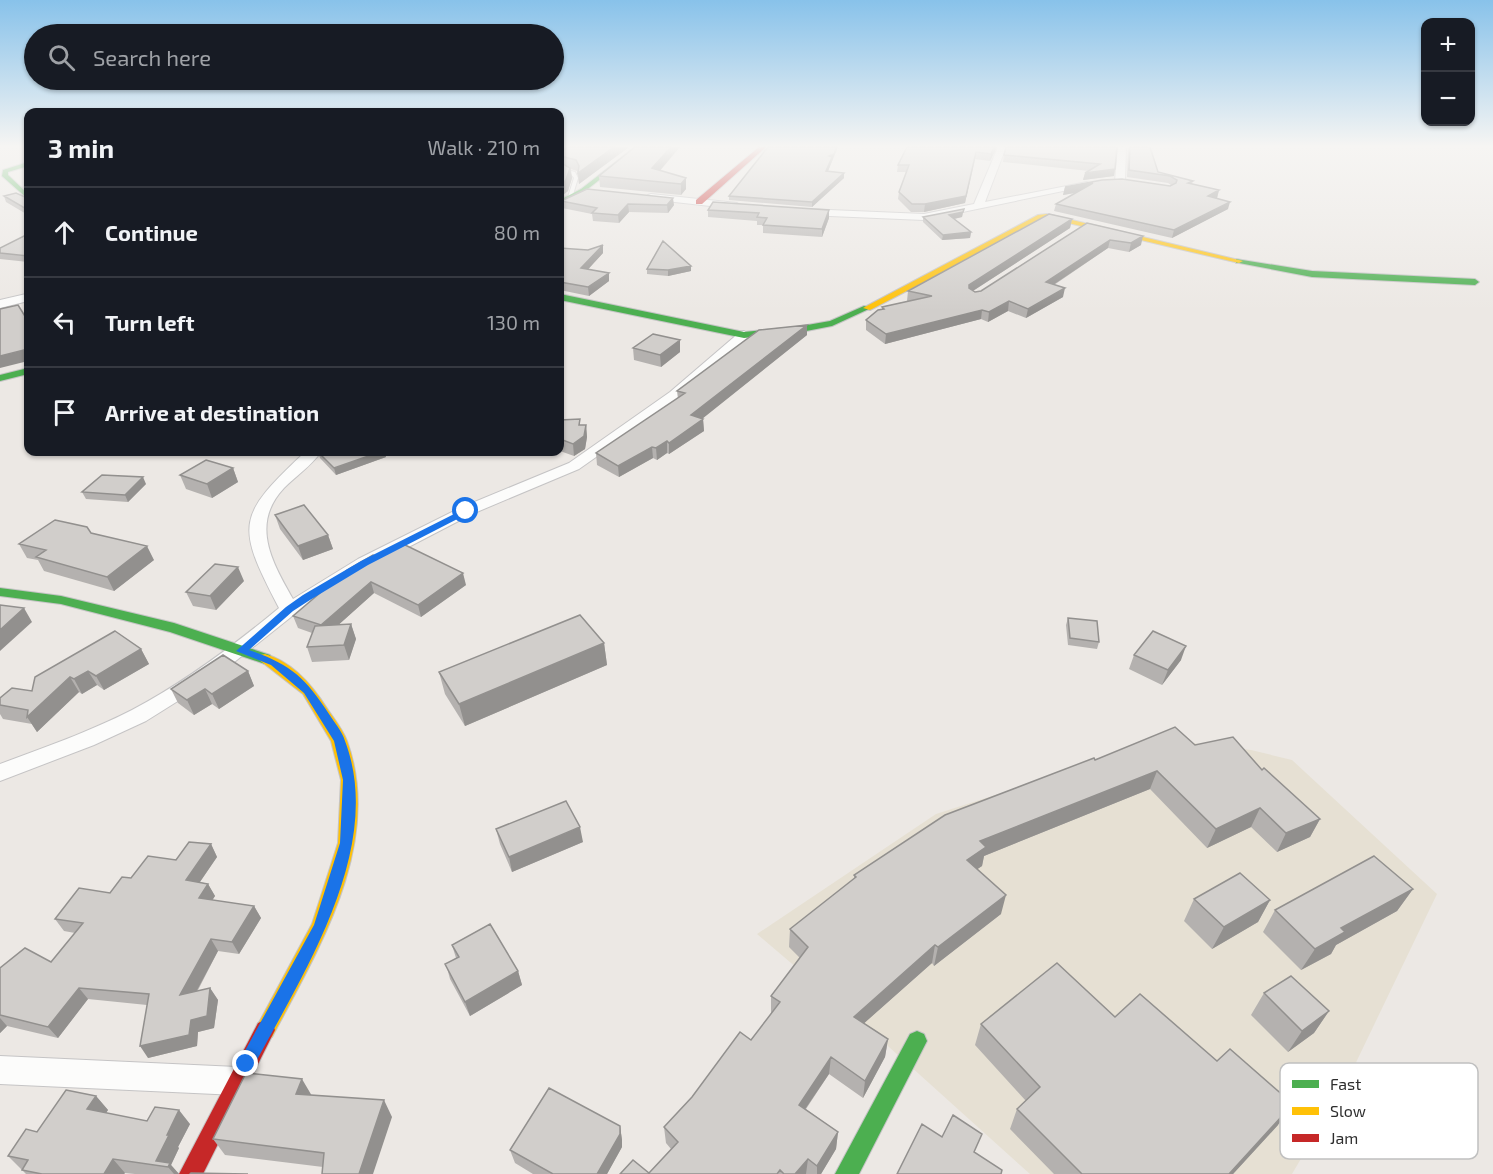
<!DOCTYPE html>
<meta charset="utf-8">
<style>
:root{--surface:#171b24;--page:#242831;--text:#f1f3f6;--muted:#9ea1a6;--line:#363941}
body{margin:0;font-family:"Exo 2",sans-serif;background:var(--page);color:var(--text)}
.controls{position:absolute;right:18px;top:18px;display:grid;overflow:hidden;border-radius:12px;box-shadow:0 2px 4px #0004}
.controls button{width:54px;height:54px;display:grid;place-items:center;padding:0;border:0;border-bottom:2px solid var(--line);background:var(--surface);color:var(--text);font:30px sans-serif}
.stop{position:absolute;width:18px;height:18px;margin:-14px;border:4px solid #1a73e8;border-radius:50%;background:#fff}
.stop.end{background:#1a73e8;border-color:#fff;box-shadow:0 2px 6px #0008}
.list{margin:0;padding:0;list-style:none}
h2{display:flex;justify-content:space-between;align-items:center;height:78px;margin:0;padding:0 24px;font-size:26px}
h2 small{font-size:20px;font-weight:400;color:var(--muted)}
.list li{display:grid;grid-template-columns:39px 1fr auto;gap:18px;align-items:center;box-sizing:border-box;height:90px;padding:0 24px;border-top:2px solid var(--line)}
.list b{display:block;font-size:22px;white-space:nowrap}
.list em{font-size:20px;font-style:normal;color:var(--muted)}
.icon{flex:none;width:33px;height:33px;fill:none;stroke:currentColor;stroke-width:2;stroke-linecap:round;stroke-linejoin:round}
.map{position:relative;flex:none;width:1493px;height:1174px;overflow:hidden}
.search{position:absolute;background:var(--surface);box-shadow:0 2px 4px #0004;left:24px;top:24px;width:540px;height:66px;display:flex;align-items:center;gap:15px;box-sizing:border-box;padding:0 21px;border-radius:33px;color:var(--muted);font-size:22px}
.panel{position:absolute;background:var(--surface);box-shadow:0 2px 4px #0004;left:24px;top:108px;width:540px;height:348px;border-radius:12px}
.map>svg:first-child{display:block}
</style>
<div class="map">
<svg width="1493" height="1174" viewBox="0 0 1493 1174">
<rect width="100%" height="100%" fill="#ece8e4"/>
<path fill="#e6e0d3" d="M1167 740 1251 750 1292 760 1437 894 1349 1077 1292 1174H1030L879 1038 757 934 936 814Z"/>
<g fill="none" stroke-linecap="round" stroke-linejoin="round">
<defs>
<path id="lane" d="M561 147H565L567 150 560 153V151L563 149Z
M560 168 575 172 578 178 572 198 568 197 574 178 571 174 560 170Z"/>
<path id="street" d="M998 147H1006L985 202 1087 182 1092 185 924 220 806 215 801 212 806 209 924 214 974 204Z
M1118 147H1126L1125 181 1120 184 1115 181Z
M651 194 737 203 742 206 737 209 648 199V195Z
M26 294 28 295V301L0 308V300Z
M744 331 750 335 748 338 680 398 579 469 472 514 370 567 296 613 213 679 146 721 94 745 0 781V764C45 747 89 732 132 710 185 682 233 646 279 608 235 524 237 516 305 452H321C311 466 296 476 284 488 250 524 272 562 293 599L358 559 460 508 569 463 670 392 740 332Z
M0 1056 237 1067 247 1071 251 1081 247 1091 237 1095 0 1084Z"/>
<path id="fast" d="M635 147H642L585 191 560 205V200L581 189Z
M28 162V166L8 172V175L28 194V199L2 176 3 170Z
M1236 259 1312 271 1475 279 1479 282 1475 285 1312 277 1239 263H1236Z
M560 294 744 332 796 327 830 321 864 306 871 308 832 326 796 333 744 338 560 300Z
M28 368V374L0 381V375Z
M0 588 61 596 174 623 270 655 272 659 270 663 265 664 170 632 61 604 0 596Z
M917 1031 924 1034 927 1041 859 1174H835L910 1034Z"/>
<path id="slow" d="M1047 214 1243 261 1239 263 1047 218 870 310 863 308 1038 215Z
M265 654C293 662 313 686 328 710 335 720 343 730 347 741 384 843 318 950 272 1037L265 1040 258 1037 255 1030 312 924 338 843 341 780 331 741 303 694 258 659 260 655Z"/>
<path id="jam" d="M759 147H766L702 204H696V200Z
M265 1020 272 1023 275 1030 203 1174H179L258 1023Z"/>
</defs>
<use href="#lane" stroke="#c5c4c5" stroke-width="2"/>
<use href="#street" stroke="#c5c4c5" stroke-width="2"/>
<use href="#fast" stroke="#c5c4c5" stroke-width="2"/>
<use href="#slow" stroke="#c5c4c5" stroke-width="2"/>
<use href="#jam" stroke="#c5c4c5" stroke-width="2"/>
<use href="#lane" fill="#fcfcfb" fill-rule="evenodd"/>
<use href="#street" fill="#fcfcfb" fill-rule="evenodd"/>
<use href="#fast" fill="#4caf50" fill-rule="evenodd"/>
<use href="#slow" fill="#ffc107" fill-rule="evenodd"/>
<use href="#jam" fill="#c62828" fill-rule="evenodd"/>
</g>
<path fill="#b4b1af" d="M629 147 579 184 577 171 571 169 572 178 568 191 560 197V152Z
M997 147 990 161 975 159 965 203 924 212H911L898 199 899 192 906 172H897L898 165Z
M1117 147 1115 169 1114 176 1083 180 1085 173 1089 171 1003 162 1004 155Z
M1128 147H1150L1158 172 1193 181 1192 184 1219 190 1217 198 1228 209 1172 238 1054 211 1056 204 1075 193 1063 195 1065 187 1170 186 1171 185 1168 183 1127 177Z
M833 158 828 171 844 173V178L812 207 729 200V196Z
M660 171 686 178V189L681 195 600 187 599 176Z
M28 191V215L6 202 4 196 25 197Z
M561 201 674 205 668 213 629 212 619 223 593 221 592 214 562 208Z
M964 209 962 217 954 219 971 232 970 238 942 240 923 222V217Z
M708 210H829V218L822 237 763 233V225H757V221L708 217Z
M1072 219 1070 228 973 291 975 292 981 291 1087 223 1141 245 1129 252 1108 248 1054 285 1063 297 1026 318 1008 311 988 322 981 319 885 344 866 330V320L882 309V307L909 301H907L908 291Z
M28 234V262L0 259V248Z
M560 248 603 253 588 269 609 273V281L589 296 560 290Z
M647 269 691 271 668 276 647 274Z
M807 325V335L701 419H703L704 431 669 454 667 453 657 460 653 458 619 477 597 465 596 453 678 399 677 391Z
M680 340V352L661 367 634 360 633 348Z
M580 419V425H586L587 437 585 449 574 456 560 451V420Z
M318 452 386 457 336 475 320 458Z
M233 468 238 482 212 498 186 489 180 475Z
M146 484 128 502 86 499 82 492Z
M275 515 328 535 333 549 303 560 280 529Z
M91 533 154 560 114 591 44 571 38 560 27 558 19 544Z
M347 570 466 585 421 617 374 593 338 625 351 624 356 639 349 660 312 662 307 647 312 633 298 628 293 616Z
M244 581 216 610 193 606 186 592Z
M1068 618 1099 642 1097 649 1068 645 1066 625Z
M604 643 607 665 465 726 445 694 439 672Z
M141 649 149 664 104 690 97 685 82 694 79 692 37 732 32 724 3 719 0 714V698L32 691Z
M1134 655 1181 660 1162 685 1129 669Z
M248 671 254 686 219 709 212 704 194 715 178 703 171 689Z
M1195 745 1262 770 1320 819 1310 837 1277 852 1251 827 1207 848 1150 789 984 856 982 866 977 869 1001 914 934 966 932 963 864 1023 888 1039 885 1057 863 1098 829 1074 806 1109 838 1132 836 1149 821 1174H620L649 1173 671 1149 666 1143 664 1127 751 1040 771 1014V996L800 958 789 947 790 929 854 879V875L1095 760Z
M496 829 583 842 512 872 500 844Z
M211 844 217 857 200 882 208 884 215 896 212 900 254 906 261 918 239 954 218 951 197 992 210 988 218 1000 214 1028 198 1032 197 1046 148 1058 147 1005 88 999 58 1038 7 1026 0 1033V968L51 962 75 933 64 931 55 919 110 893 131 878Z
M1413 889 1397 911 1336 945 1331 954 1301 970 1263 932 1275 910Z
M1194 899 1270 900 1258 922 1212 949 1184 921Z
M452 945 518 971 522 985 470 1016 450 979 446 964 456 958Z
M1264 993 1329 1011 1314 1033 1288 1052 1251 1015Z
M1115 1017 1278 1125 1233 1174H1054L1010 1129 1017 1109 1026 1101 975 1045 981 1024Z
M311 1095 392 1117 323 1167 225 1155 213 1139Z
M96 1096 108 1110 106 1113 147 1121 190 1124 178 1147 179 1148 171 1165 179 1174H135L125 1173 124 1174H26L8 1156 37 1132Z
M620 1126 622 1140V1147L607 1174H533L515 1163 510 1150Z"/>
<path fill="#92908e" d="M614 147H629L579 184 578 173Z
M671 147H680L653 179 652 168Z
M837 147H838L826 176 829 156Z
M994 147H997L990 161 991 154Z
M976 152 965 203 924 212 925 204Z
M570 168 572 178 568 191 560 197V185Z
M1115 169 1114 176 1083 180 1085 173Z
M844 173V178L812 207V202Z
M686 178V189L681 195V184Z
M1093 183 1091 190 1063 195 1065 187Z
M1219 190 1217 198 1208 196Z
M673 198 674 205 668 213 667 205Z
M1230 202 1228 209 1172 238 1174 230Z
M628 204 629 212 619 223 618 215Z
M829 210V218L822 237V229Z
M963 212 962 217 949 220V215Z
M1072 219 1070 228 968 294 969 285Z
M971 232 970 238 942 240 943 235Z
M1143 236 1141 245 1129 252 1131 243Z
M1110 240 1108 248 1044 291 1046 282Z
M603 245V253L582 276 581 268Z
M691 266V271L668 276V270Z
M609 273V281L589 296 588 287Z
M1065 288 1063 297 1026 318 1028 309Z
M1009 301 1008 311 988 322 989 312Z
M982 310 981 319 885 344 886 334Z
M807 325V335L692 427 691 415Z
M680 340V352L661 367 660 355Z
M28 349V361L0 368V356Z
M703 419 704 431 669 454V443Z
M586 425 587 437 585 449 574 456 573 444Z
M667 441V453L657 460 656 448Z
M652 447 653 458 619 477 618 466Z
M380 452H385L386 457 336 475 334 468Z
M233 468 238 482 212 498 207 484Z
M143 477 146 484 128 502 125 495Z
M328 535 333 549 303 560 298 546Z
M147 546 154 560 114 591 107 577Z
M238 567 244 581 216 610 210 596Z
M463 573 466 585 421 617 418 605Z
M371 582 374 593 325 637 321 625Z
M24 608 32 622 0 651V630Z
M351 624 356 639 349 660 344 645Z
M604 643 607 665 465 726 459 704Z
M1186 646 1181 660 1162 685 1168 670Z
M141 649 149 664 104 690 96 676Z
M88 671 97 685 82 694 74 679Z
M248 671 254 686 219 709 212 694Z
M70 677 79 692 37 732 27 717Z
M205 689 212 704 194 715 187 700Z
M1157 771 1150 789 984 856 982 866 963 879 967 860 980 841Z
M1260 808 1251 827 1207 848 1216 829Z
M1320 819 1310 837 1277 852 1286 833Z
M580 827 583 842 512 872 509 857Z
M211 844 217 857 193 892 186 880Z
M208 884 215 896 206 910 199 898Z
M1413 889 1397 911 1336 945 1331 954 1301 970 1315 949 1341 928Z
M1006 895 1001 914 934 966 938 947Z
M1270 900 1258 922 1212 949 1224 927Z
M254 906 261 918 239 954 232 942Z
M211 939 218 951 188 1007 180 995Z
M935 945 932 963 852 1034 854 1017Z
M518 971 522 985 470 1016 465 1002Z
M79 988 88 999 58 1038 48 1027Z
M210 988 218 1000 214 1028 198 1032 197 1046 148 1058 140 1046 191 1020Z
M1329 1011 1314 1033 1288 1052 1302 1031Z
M0 1018 7 1026 0 1033Z
M888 1039 885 1057 863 1098 865 1081Z
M831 1057 829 1074 797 1121 799 1105Z
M302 1079 312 1096 296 1094Z
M96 1096 108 1110 99 1123 87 1109Z
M384 1100 392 1117 373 1174H359Z
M1293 1104 1278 1125 1233 1174H1229Z
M179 1110 190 1124 178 1147 179 1148 171 1165 179 1174H174L168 1167 156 1161 167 1135Z
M620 1126 622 1140V1147L607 1174H597Z
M838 1132 836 1149 821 1174H817V1166Z
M113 1159 125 1173 124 1174H104Z
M808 1159 806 1174H795Z"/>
<path fill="#d1cecb" stroke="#92908e" stroke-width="1.5" d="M568 147H614L578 173 579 166 576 160 560 156V152Z
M635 147H671L652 168 686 178 681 184 599 176Z
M768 147H837L834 154 829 156 832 157 826 171 844 173 812 202 729 196Z
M907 147H994L991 154 976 152 966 196 925 204H912L899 192 909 165H898Z
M1006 147H1117L1115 169 1085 173 1100 164 1004 155Z
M1130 147H1150L1158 172 1193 181 1188 183 1219 190 1208 196 1230 202 1174 230 1056 204 1093 183 1065 187 1102 180 1122 179 1170 186 1176 183 1177 180 1170 176 1129 170Z
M560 162 570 168 566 180 560 185Z
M587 189 673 198 667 205 628 204 618 215 592 213 597 208 561 201Z
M28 191V210L4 196 16 193 25 197Z
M713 202 829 210 822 229 763 225 767 218 757 217 759 213 708 210Z
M964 209 963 212 949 215 971 232 943 235 923 217Z
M1049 214 1072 219 969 285V288L975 292 981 291 1087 223 1143 236 1131 243 1110 240 1046 282 1065 288 1028 309 1009 301 989 312 982 310 886 334 866 320 878 310 884 309 882 307 932 296 908 291Z
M28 234V256L0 253V248Z
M663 241 691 266 668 270 647 269Z
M603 245 581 268 609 273 588 287 560 282V248L588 250Z
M18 305 28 321V349L0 356V309Z
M807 325 691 415 703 419 669 443 667 441 656 448 652 447 618 466 596 453 685 393 677 391 759 330Z
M653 334 680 340 660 355 633 348Z
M580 419 579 425H586L584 436 573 444 560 439V420Z
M318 452H380L334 468Z
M206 460 233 468 207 484 180 475Z
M102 475 143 477 125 495 82 492Z
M304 505 328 535 298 546 275 515Z
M55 520 87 527 91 533 147 546 107 577 36 557 46 550 19 544Z
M401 543 463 573 418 605 371 582 321 625 293 616 347 570 373 555 380 557Z
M215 564 238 567 210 596 186 592Z
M0 605 24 608 0 630Z
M580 615 604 643 459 704 439 672Z
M1068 618 1097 621 1099 642 1070 638Z
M351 624 344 645 307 647 315 626Z
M115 631 141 649 96 676 88 671 74 679 70 677 27 717 28 710 0 705V698L12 688 32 691 35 677Z
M1153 631 1186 646 1168 670 1134 655Z
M223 655 248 671 212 694 205 689 187 700 171 689Z
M1175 727 1195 745 1233 737 1262 770 1264 768 1320 819 1286 833 1260 808 1216 829 1157 771 980 841 986 847 967 860 1006 895 938 947 935 945 854 1017 888 1039 865 1081 831 1057 799 1105 838 1132 817 1166 808 1159 795 1174H784L780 1170 777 1174H620L633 1160 649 1173 678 1142 664 1127 692 1097 740 1032 751 1040 780 1002 771 996 808 947 790 929 856 877 854 875 945 815 1094 758 1095 760Z
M566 801 580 827 509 857 496 829Z
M189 842 211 844 186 880 208 884 199 898 254 906 232 942 211 939 180 995 210 988 207 1016 191 1020 189 1035 140 1046 149 994 79 988 48 1027 0 1015V968L25 948 51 962 83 923 55 919 79 888 110 893 122 877 131 878 148 856 176 860Z
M1374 856 1413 889 1341 928 1345 932 1315 949 1275 910Z
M1240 873 1270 900 1224 927 1194 899Z
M490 924 518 971 465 1002 445 964 459 957 452 945Z
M1057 963 1115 1017 1140 994 1217 1061 1230 1049 1293 1104 1229 1174H1082L1017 1109 1040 1087 981 1024Z
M1291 976 1329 1011 1302 1031 1264 993Z
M246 1073 302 1079 296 1094 384 1100 359 1174H322L324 1153 213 1139Z
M549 1088 620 1126V1134L597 1174H553L510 1150Z
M66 1090 96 1096 87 1109 147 1121 155 1107 179 1110 167 1135H169L156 1161 170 1163 168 1167 113 1159 104 1174H42L22 1170 28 1160 8 1156 26 1129 37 1132Z
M953 1115 982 1134 974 1152 1002 1170 1001 1174H897L922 1124 942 1137Z
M191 1173 248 1174H190Z"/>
<linearGradient id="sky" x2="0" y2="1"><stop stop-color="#88c2ea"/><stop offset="0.47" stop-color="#f6f5f3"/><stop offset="1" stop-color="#f6f5f3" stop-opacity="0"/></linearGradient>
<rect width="1493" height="311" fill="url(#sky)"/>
<path fill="#1a73e8" d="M466 508 470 511 469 513 368 565 310 600 293 611 249 650C290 664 305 677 329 714 334 722 342 731 345 741 386 849 301 977 252 1069L246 1071 241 1069 239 1064 241 1058 314 925 340 843 343 780 334 741 304 693 271 665 236 651 286 607 303 595 361 561Z"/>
<rect x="1280" y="1063" width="198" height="96" rx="9" fill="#fff" stroke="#c0c0c0" stroke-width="1.5"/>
<rect x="1292" y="1080" width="27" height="8" fill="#4caf50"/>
<rect x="1292" y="1107" width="27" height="8" fill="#ffc107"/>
<rect x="1292" y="1134" width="27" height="8" fill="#c62828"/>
<g font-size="16" fill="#2e2e2e">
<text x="1330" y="1090">Fast</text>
<text x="1330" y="1117">Slow</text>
<text x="1330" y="1144">Jam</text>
</g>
</svg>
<div class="controls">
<button>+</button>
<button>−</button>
</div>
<div class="stop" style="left:466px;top:511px"></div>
<div class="stop end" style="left:246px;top:1064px"></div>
<div class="search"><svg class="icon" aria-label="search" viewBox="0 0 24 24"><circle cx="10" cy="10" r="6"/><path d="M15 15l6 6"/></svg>Search here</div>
<section class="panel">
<h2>3 min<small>Walk · 210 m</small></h2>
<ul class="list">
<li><svg class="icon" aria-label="ahead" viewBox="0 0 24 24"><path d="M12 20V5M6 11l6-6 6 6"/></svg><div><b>Continue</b></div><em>80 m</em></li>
<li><svg class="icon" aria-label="left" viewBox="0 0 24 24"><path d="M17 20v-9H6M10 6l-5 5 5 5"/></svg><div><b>Turn left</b></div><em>130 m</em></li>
<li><svg class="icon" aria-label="arrive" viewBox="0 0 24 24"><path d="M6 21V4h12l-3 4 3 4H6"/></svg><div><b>Arrive at destination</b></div></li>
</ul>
</section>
</div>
